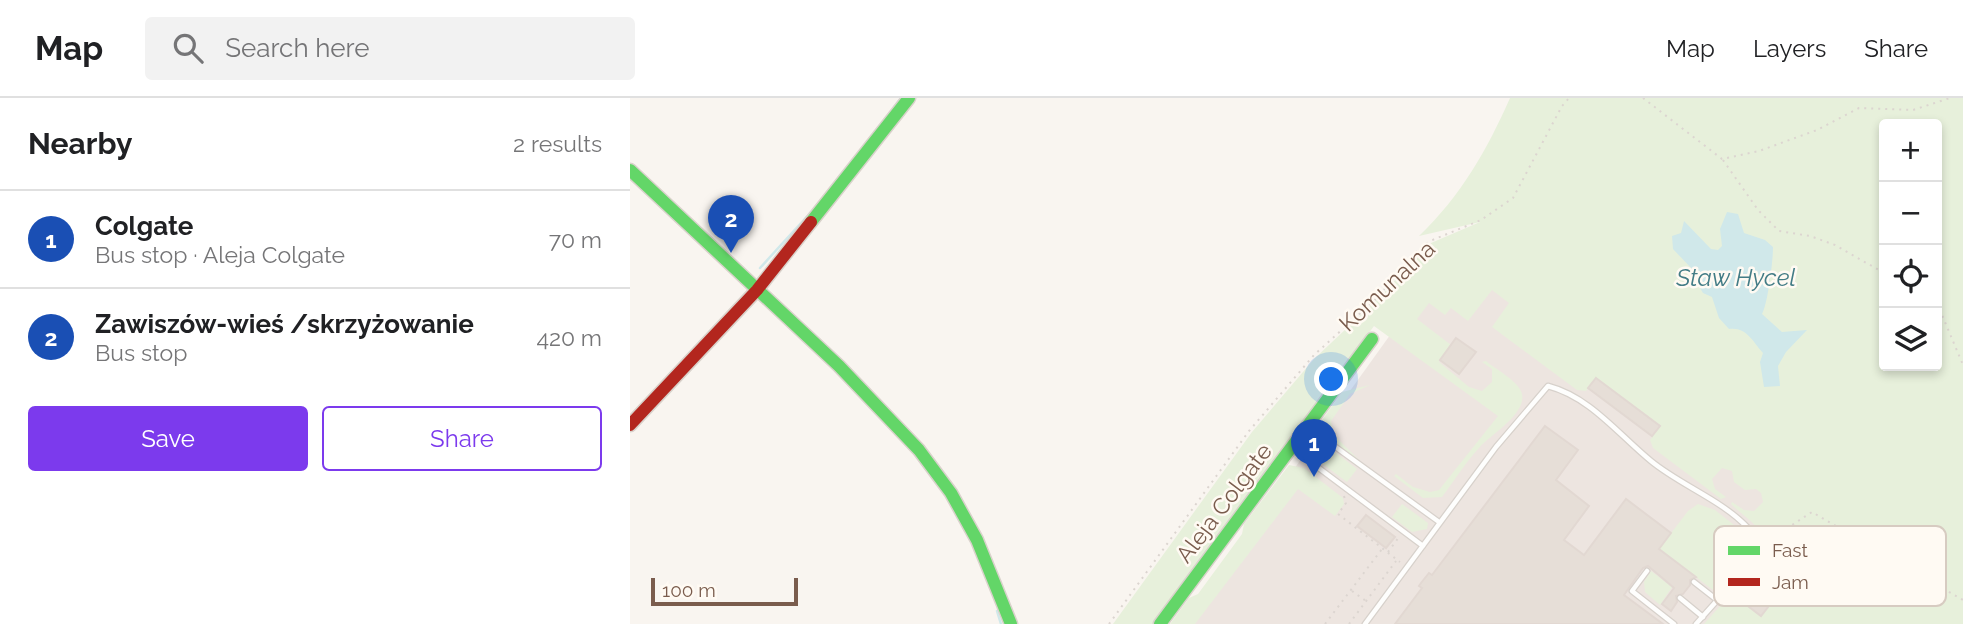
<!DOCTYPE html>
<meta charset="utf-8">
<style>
:root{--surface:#fff;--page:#f2f2f2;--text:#202124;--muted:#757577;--line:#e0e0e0;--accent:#7c3aed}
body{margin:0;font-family:Raleway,sans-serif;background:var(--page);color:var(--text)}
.controls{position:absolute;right:21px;top:21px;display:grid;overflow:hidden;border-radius:7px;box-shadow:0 4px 10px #0003}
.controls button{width:63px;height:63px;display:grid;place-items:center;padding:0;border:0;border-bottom:2px solid var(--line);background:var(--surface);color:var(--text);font:35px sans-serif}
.scale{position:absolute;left:21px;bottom:18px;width:147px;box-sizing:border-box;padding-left:7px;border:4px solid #7a5c4d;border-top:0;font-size:19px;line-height:24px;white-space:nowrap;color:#7a5c4d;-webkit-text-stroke:5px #fffaf3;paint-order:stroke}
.you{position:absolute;left:702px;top:282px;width:24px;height:24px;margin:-18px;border:5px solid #fff;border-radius:50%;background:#1a73e8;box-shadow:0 0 0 10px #1a73e833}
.badge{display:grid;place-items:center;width:46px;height:46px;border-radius:50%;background:var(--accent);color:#fff;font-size:23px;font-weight:700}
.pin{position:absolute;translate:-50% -58px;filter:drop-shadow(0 2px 4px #0008)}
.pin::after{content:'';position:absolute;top:37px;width:24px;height:21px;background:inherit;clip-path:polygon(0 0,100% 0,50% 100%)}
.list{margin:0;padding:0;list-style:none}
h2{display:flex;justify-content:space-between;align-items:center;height:91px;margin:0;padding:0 28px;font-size:30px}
h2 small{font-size:23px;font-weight:400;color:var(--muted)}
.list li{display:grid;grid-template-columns:46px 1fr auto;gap:21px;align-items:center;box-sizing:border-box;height:98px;padding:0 28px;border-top:2px solid var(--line)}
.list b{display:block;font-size:26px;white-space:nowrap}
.list p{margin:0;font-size:23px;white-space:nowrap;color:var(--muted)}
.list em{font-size:23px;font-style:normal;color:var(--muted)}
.actions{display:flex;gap:14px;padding:21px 28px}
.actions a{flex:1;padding:16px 0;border:2px solid var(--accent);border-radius:7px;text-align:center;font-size:24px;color:var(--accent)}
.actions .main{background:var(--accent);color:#fff}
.icon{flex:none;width:38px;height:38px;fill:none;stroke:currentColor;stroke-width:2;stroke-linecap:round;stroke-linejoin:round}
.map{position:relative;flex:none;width:1333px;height:526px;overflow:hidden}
header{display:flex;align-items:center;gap:42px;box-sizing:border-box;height:98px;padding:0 35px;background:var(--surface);border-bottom:2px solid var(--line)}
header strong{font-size:33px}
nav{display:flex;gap:38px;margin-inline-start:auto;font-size:24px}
.search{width:490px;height:63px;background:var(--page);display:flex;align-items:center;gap:18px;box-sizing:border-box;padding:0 24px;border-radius:7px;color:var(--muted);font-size:26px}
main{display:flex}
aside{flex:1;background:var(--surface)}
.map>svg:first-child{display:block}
</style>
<header>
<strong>Map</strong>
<div class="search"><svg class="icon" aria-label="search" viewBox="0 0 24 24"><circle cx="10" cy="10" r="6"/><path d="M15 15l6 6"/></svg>Search here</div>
<nav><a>Map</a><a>Layers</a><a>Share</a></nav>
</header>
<main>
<aside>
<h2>Nearby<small>2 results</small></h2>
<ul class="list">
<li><span class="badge" style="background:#1a4fb4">1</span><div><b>Colgate</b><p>Bus stop · Aleja Colgate</p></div><em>70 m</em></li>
<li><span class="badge" style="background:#1a4fb4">2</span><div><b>Zawiszów-wieś /skrzyżowanie</b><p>Bus stop</p></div><em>420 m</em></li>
</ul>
<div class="actions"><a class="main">Save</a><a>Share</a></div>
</aside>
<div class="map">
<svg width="1333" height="526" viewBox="0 0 1333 526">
<rect width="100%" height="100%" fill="#f9f5f0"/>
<path fill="#ede5e0" d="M821 152 1333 497V526H553Z"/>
<path fill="#e7f0db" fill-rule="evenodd" d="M880 0H1333V526H1074L1131 462C1139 429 1120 425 1101 406L1102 404 1114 412 1124 413 1133 404 1131 395 1126 391 1115 392 1104 384 1102 373 1092 370 1082 381 1085 391 1096 399 1091 401 1023 350 1020 342 1030 327 966 280 956 293 947 292 862 229 879 205 862 192 838 223 821 210 815 217 799 205 787 221 821 247 809 264 839 289 852 293 862 284V271L852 264 856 263C865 271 889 283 892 296 896 317 861 336 849 350 835 365 824 383 812 399L793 400 764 378 766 376 783 389 800 394 809 392 868 318 744 228 523 526H483L622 334 684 261 752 197 791 153 801 145 850 124 789 138C831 98 857 52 880 0ZM1254 26H1307V268H1254Z
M740 287 720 296 701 323 703 336 729 362 697 339 692 322 712 294Z
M693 345 727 371 717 384 682 358Z
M659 367 674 370 713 400 714 406 705 418 668 391 565 526H540L559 500 568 496 612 436 614 426Z
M772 406 798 425 797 431 782 434 762 419Z
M1068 406 1085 412 1113 434 1118 445 1115 459 1087 495 1029 451 1058 413Z
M1021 473 1042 489 1030 507 1015 494 1014 484Z"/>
<path fill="#d0e8ea" d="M1097 114 1108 116 1114 135 1135 142 1143 149C1143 163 1138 205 1132 216L1152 234 1177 232 1156 254 1148 268 1150 288 1134 289 1130 264 1133 255C1122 243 1117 229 1099 231L1089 220 1082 199 1073 195 1065 182 1058 183 1063 172 1043 151 1042 138 1051 135 1054 123 1081 151 1088 152 1092 148 1090 131Z"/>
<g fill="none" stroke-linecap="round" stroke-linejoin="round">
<path stroke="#d0e8ea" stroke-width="2.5" d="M264 9 271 0
M130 170 182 113
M367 513 371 526"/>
</g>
<path fill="#e6ded7" stroke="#e2d8d2" stroke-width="2" d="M826 240 846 254 829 276 810 262Z
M966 280 1030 328 1022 338 958 290Z
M915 328 948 352 926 382 959 408 934 442 954 457 996 401 1041 435 1029 451 1066 479 1060 482V487L1053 496 1046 498 1047 504 1041 513 1032 506 1044 490 1018 468 1013 470 994 497 1033 526H765L792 490 789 488 791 485 799 475 802 477Z
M736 417 765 439 756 450 727 428Z
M1139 473 1156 486 1131 518 1114 505Z"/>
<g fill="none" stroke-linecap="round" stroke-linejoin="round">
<defs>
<path id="lane" d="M678 329 809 424
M662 350 793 448
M1017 473 1002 493 1044 526
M1064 484 1087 502
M1050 500 1073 519
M735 526 866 349 918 288C960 299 988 336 1021 363 1050 387 1092 402 1118 430 1126 439 1128 448 1126 459L1066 526"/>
<path id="fast" d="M0 72 209 268 289 352 321 395 347 442 381 526
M181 124 279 0
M530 526 742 241"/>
<path id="jam" d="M0 327 127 192 181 124"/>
</defs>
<use href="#lane" stroke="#d7d1cb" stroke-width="7"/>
<use href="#fast" stroke="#d9d2cb" stroke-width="15"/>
<use href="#jam" stroke="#d9d2cb" stroke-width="15"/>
<path stroke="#dcd5d0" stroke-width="2" stroke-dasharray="2 5" stroke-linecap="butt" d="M1013 0 1092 61 1129 53 1187 32 1229 10 1283 12 1320 0
M1093 62 1128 112 1149 133 1180 138 1205 147 1254 175
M1307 205 1333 267
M714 398 716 405 708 416 770 464
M1133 446 1182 414 1333 502
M758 454 769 439
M722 493 736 503
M479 526 619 333 684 257 746 201 789 151 800 143 851 122 883 100 932 8 939 0
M695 526 752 451
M719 526 766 463"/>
<use href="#lane" stroke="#fefefd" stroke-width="4.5"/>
<use href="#fast" stroke="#63d668" stroke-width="12"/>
<use href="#jam" stroke="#b3261e" stroke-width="12"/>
</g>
<g text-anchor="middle" stroke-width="5" stroke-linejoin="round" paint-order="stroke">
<g font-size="23" fill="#7a5c4d" stroke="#fffaf3">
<text transform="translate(757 188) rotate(-43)" y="8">Komunalna</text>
<text transform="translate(594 405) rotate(-53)" y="8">Aleja Colgate</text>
</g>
<g font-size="24" font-style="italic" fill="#437c86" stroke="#fffaf3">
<text x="1106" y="188">Staw Hycel</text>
</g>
</g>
<rect x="1084" y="428" width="232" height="80" rx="10" fill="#fffaf3" stroke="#d7cbc1" stroke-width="2"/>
<rect x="1098" y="448" width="32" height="9" fill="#63d668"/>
<rect x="1098" y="480" width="32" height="8" fill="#b3261e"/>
<g font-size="19" fill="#7a5c4d">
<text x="1142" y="459">Fast</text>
<text x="1142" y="491">Jam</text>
</g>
</svg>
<div class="controls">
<button>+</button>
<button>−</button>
<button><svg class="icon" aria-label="locate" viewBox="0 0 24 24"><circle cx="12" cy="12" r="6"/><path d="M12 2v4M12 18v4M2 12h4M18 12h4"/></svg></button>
<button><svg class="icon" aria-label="layers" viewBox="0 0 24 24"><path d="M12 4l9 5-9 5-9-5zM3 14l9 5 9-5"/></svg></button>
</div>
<div class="scale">100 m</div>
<div class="you"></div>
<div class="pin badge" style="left:684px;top:379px;background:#1a4fb4">1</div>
<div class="pin badge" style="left:101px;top:155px;background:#1a4fb4">2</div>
</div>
</main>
